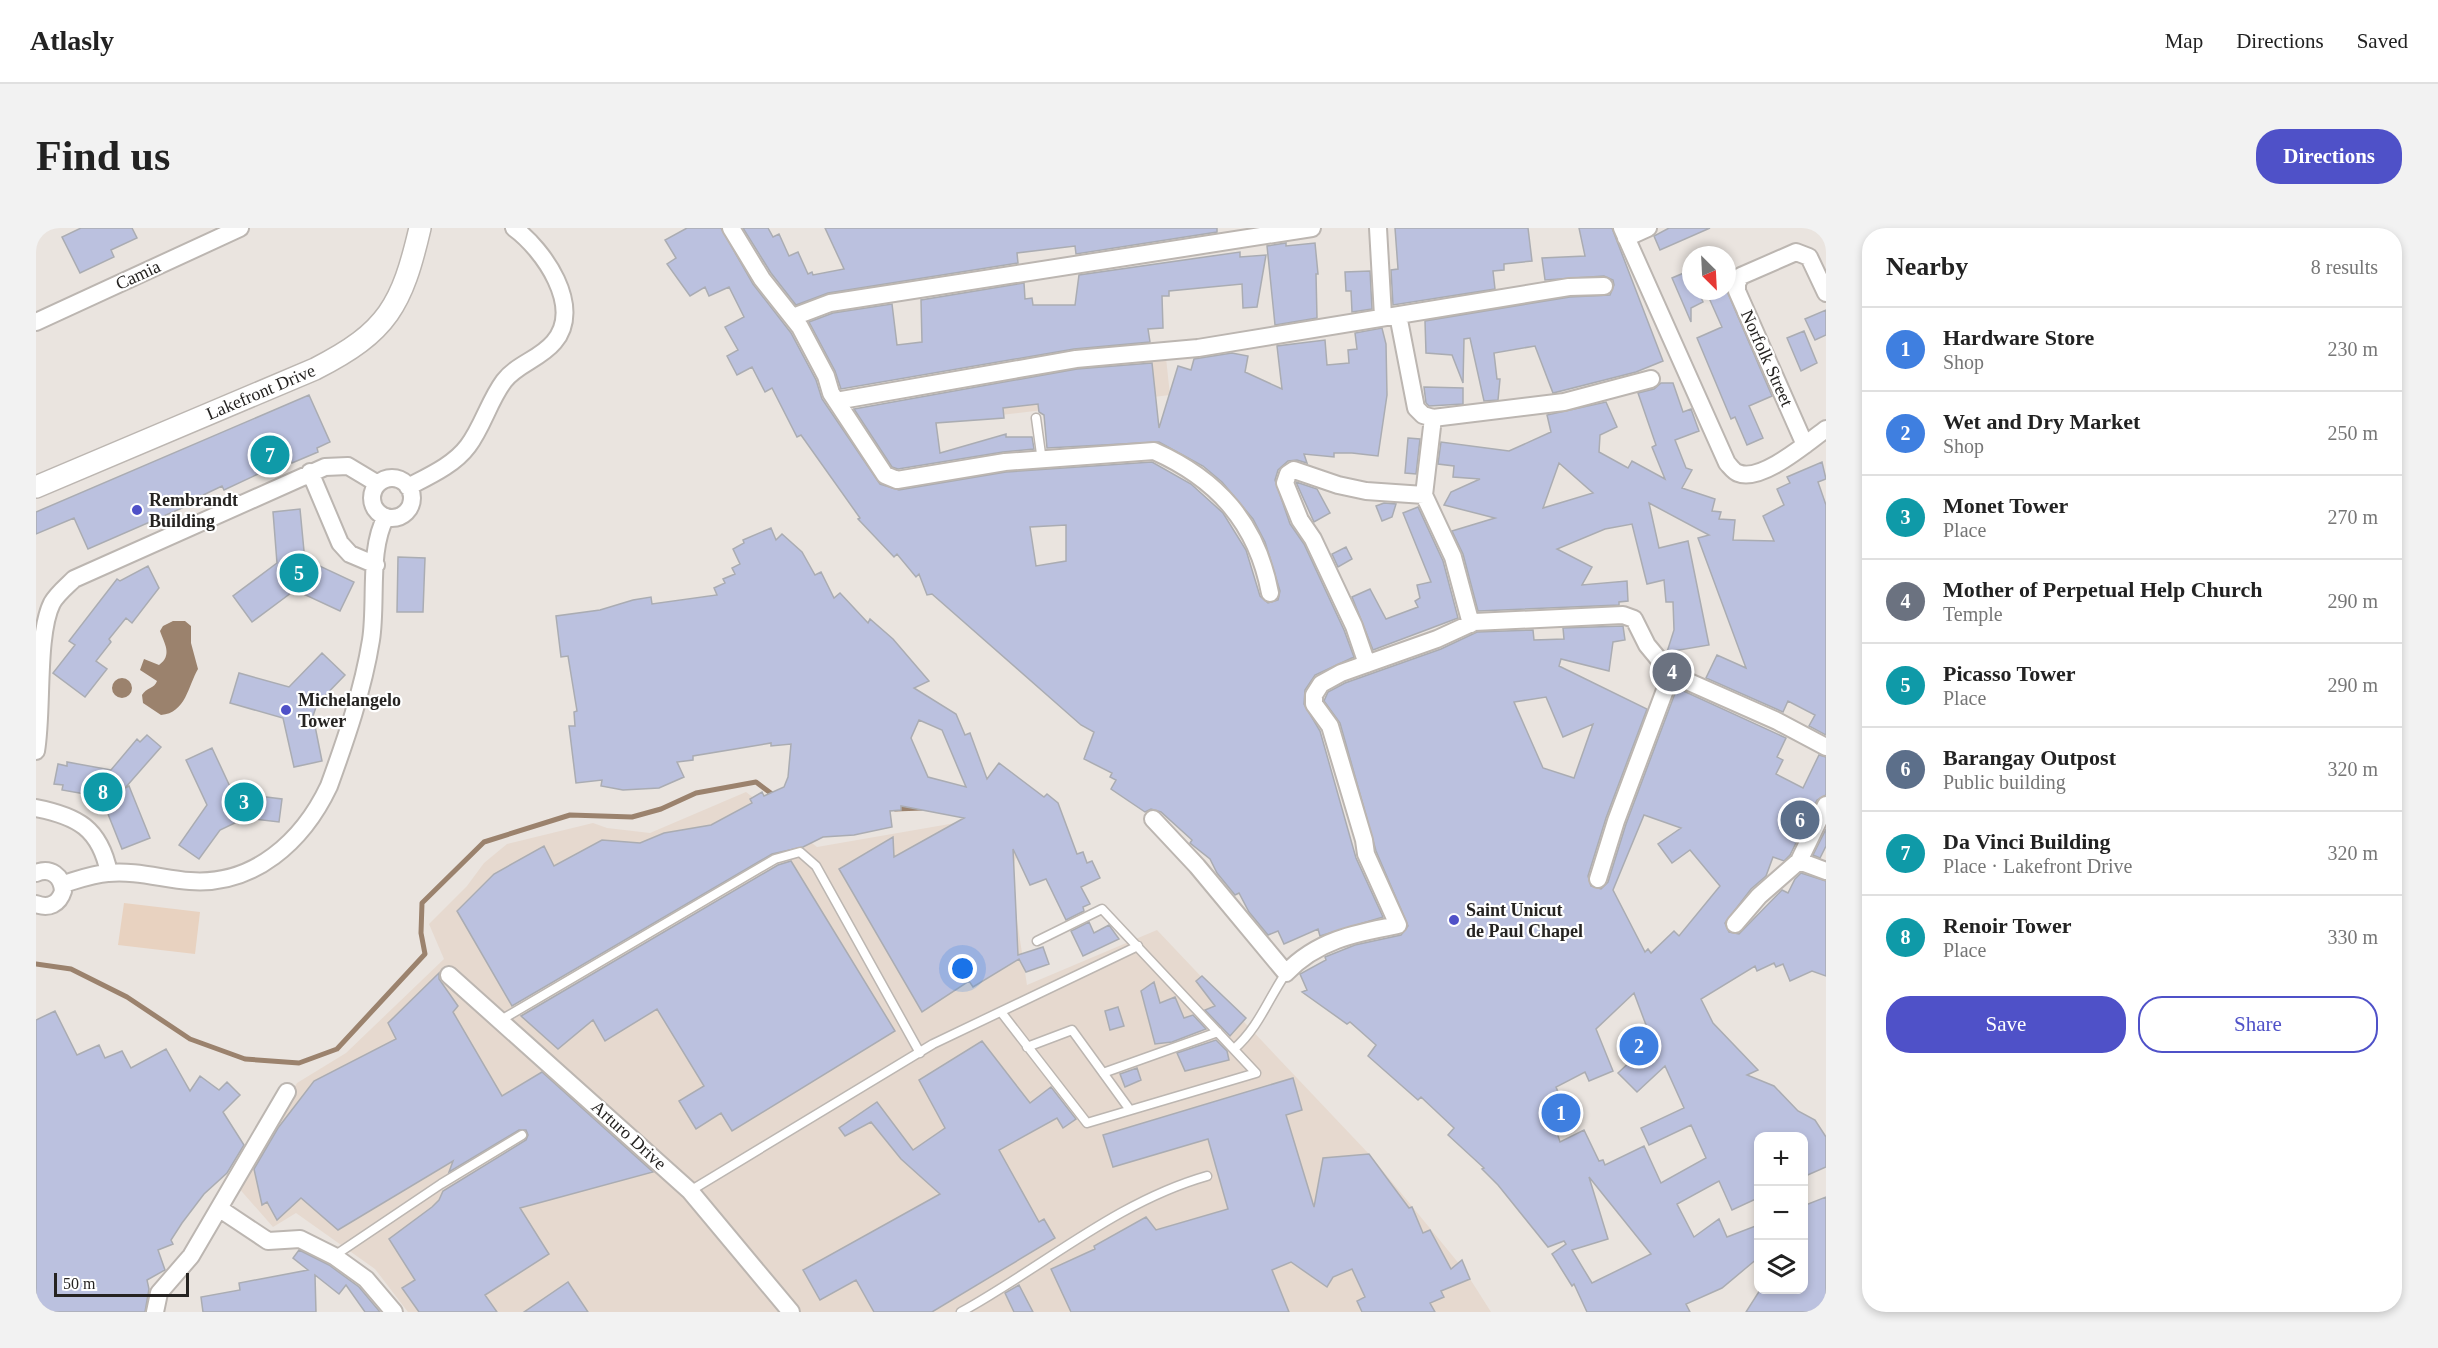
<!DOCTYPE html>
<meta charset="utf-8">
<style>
:root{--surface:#fff;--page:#f2f2f2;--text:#222;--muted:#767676;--line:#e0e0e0;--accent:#4f51c8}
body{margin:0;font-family:Georgia,serif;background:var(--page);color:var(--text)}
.controls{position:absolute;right:18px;bottom:18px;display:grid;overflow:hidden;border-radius:12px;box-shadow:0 3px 9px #0003}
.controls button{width:54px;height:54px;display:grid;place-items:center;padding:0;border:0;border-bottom:2px solid var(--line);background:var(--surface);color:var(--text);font:30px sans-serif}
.compass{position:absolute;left:1646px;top:18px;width:54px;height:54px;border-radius:50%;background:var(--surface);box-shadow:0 3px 9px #0003;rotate:156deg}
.scale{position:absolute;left:18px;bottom:15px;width:135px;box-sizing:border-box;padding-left:6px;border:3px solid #252321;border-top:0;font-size:16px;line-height:21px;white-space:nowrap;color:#252321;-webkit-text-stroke:4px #fff;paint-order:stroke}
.you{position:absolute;left:927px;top:741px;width:21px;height:21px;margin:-15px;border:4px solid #fff;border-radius:50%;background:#1a73e8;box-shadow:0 0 0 9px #1a73e833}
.badge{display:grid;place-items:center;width:39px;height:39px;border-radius:50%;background:var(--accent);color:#fff;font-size:20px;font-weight:700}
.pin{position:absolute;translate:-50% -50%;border:3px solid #fff;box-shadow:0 2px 6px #0006}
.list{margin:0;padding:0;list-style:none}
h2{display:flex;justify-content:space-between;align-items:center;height:78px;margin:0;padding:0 24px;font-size:26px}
h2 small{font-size:20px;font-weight:400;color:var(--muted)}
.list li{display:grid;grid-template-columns:39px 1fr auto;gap:18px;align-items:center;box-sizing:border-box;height:84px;padding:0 24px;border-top:2px solid var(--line)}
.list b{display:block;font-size:22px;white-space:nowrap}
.list p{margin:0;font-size:20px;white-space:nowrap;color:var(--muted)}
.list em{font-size:20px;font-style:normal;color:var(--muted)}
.actions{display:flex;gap:12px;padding:18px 24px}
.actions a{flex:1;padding:14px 0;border:2px solid var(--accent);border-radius:24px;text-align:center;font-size:21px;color:var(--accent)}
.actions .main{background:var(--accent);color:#fff}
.icon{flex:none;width:33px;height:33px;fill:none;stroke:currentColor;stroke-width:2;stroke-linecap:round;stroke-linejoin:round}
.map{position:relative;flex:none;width:1790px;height:1084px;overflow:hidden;border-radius:24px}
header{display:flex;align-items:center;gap:36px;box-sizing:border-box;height:84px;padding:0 30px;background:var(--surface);border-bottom:2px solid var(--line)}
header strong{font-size:28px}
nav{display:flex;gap:33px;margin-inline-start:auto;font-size:21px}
.intro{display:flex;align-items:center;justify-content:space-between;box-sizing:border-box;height:144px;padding:0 36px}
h1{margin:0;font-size:42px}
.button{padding:15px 27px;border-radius:24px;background:var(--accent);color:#fff;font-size:21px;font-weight:700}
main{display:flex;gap:36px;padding:0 36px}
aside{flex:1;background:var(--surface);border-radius:24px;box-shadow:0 3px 9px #0003}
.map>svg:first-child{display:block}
</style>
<header>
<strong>Atlasly</strong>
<nav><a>Map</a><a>Directions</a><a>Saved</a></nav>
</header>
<div class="intro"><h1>Find us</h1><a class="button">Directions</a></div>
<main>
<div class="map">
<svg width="1790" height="1084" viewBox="0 0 1790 1084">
<rect width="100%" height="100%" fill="#eae4df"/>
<path fill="#e6d9cf" d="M1130 130 1134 167 965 187 961 150Z
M710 564 781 619 931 593 983 620 974 648 991 757 1121 702 1333 926 1429 1043 1455 1084H372L339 1041 260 985 237 999 201 958 261 855 310 825 408 731 393 696 431 658 448 635 471 616 557 595 571 600 614 605Z"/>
<path fill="#e8d2c0" d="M88 675 164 684 159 726 82 717Z"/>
<path fill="#9b826d" d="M137 393H149L155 398V415L162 441C152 458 150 485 125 487L107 475 106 467C110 460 119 460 121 453L104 442 108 431 123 437C137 427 128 415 124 403L127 398Z
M76 460a10 10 0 1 1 20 0a10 10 0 1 1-20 0Z"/>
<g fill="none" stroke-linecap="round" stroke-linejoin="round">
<path stroke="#9b826d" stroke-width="5" d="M859 581 886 580
M0 736 35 741 91 769 154 811 209 831 263 835 301 821 389 726 385 705 386 675 448 614 534 587 596 589 625 581 660 565 720 554 740 569"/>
</g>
<path fill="#bbc1df" stroke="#aaacb2" stroke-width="1.5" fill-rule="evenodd" d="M45 0H96L101 10 75 22 78 29 44 45 26 9Z
M651 0H685L717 56 755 105 780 152 786 171 844 256 863 262 970 244 1116 234 1155 256 1187 285 1210 322 1224 368 1232 375 1242 372 1244 363 1229 314 1217 291 1186 254 1167 238 1123 214 1011 220 1008 187 1003 184 1002 176 967 180 968 190 900 195 904 225 970 206V209H996L998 221 967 224 862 241 856 239 818 181 1041 141 1116 135 1123 200 1142 138 1155 142 1158 131 1196 125 1212 128 1209 144 1246 161 1241 118 1289 112 1291 137 1313 135 1312 122 1321 121 1319 105 1346 100 1350 116 1351 167 1342 228 1316 225H1298V229L1268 226 1271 235 1261 232 1252 233 1242 242 1239 252 1254 296 1268 316 1308 402 1318 429 1279 447 1269 462 1268 476 1284 503 1320 630 1347 689 1284 708 1282 701 1248 716 1242 703 1232 707 1213 684 1203 665 1199 667 1181 645 1174 631 1154 615 1156 612 1125 584 1115 581 1109 584 1075 561 1080 552 1074 549 1076 545 1048 531 1058 504 1045 497 896 366 891 367 883 346 880 349 861 326 858 329 822 291 824 290 765 207 761 209 736 160 729 164 716 139 701 147 691 128 702 122 689 99 708 89 693 59 673 68 669 59 654 68 631 36 640 30 629 12ZM1030 297V333L1000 338 994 299Z
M707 0H732L737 9 743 6 753 28 762 24 772 46 776 44 777 47 808 41 789 0H1181V4L1040 26 1039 18 981 25 982 35 792 65 760 77 735 45Z
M1359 0H1492L1496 33 1468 36V42L1457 43 1459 61 1357 77 1355 42 1362 41Z
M1543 0H1576L1627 133 1600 144 1517 165 1499 118 1458 125 1461 151H1464L1462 172 1448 173 1434 110 1428 111 1427 155 1416 127 1390 125 1389 93 1534 69 1574 67 1578 57 1577 52 1568 48 1509 52 1506 30 1549 28Z
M1633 0H1674L1624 22 1618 8Z
M1250 15V18L1279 15 1282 46H1280L1281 90 1239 97 1231 18Z
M1204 24V29L1230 27 1221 79 1207 80 1206 56 1133 63V68H1126L1127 100 1112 101 1114 114 1038 121 805 161 799 143 773 94 797 85 856 76 861 117 886 114 885 72 988 55 989 71 996 70 997 77H1039L1043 47Z
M1655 42V63H1662L1667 74 1655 80V94L1636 50Z
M1334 43 1336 81 1316 84 1315 63H1310L1309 44Z
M1691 63 1736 168 1713 178 1727 210 1711 217 1699 189 1695 191 1661 110 1686 99 1673 70Z
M1790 82V107L1779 112 1769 91Z
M1768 103 1781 135 1765 143 1751 110Z
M1625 155H1637L1647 184 1655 181 1663 203 1639 212 1650 240 1656 242 1646 260 1679 271 1676 283 1685 284 1683 291 1699 292 1697 312 1738 313 1727 288 1748 277 1741 261 1754 255 1751 249 1786 234 1790 251 1782 254 1790 277V507L1773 498 1779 487 1752 473 1747 484 1670 450 1681 427 1710 440 1662 310 1673 307 1613 275 1623 320 1652 313 1673 417 1631 424 1638 402 1637 374H1630L1628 352 1611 356 1596 296 1569 301 1521 321 1556 339 1546 357 1591 353 1592 373 1583 374V377L1442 383 1427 326 1416 303 1459 290 1408 277 1415 264 1444 251 1417 249 1418 238 1402 236 1405 214 1473 223 1515 204 1511 187 1570 174 1581 199 1564 207 1563 224 1592 240 1596 233 1629 251 1616 219 1620 217 1602 165 1618 161ZM1523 235 1557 265 1507 280Z
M1388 159 1427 160V176L1393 178 1390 175Z
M273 167 294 214 281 220 282 224 256 235 254 231 188 262 186 258 161 270 162 273 52 321 38 290 0 306V284Z
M1372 210 1384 211 1380 246 1369 245Z
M1260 254 1281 261 1294 285 1278 294Z
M1348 275 1360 276 1356 289 1346 293 1340 278Z
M1382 279 1407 333 1422 390 1337 422 1316 369 1334 361 1350 391 1382 379 1379 373 1384 370 1381 357 1395 354 1367 285Z
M264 281 268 323 277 335 318 354 304 383 259 362 216 394 197 368 241 335 237 284Z
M735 300 740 312 746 306 766 324 779 347 785 344 798 370 804 365 832 395 834 391 857 411 893 453 878 460 920 486 929 507 934 505 951 551 963 535 1008 569 1011 566 1022 575 1041 626 1047 624 1051 635 1056 633 1064 650 1045 659 1054 676 1047 679 1048 683 1030 692 1010 651 994 657 977 621 982 727 1007 719 1013 736 990 744 983 731 937 759 933 753 886 784 803 641 857 609 858 629 928 590 865 578V582L854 583 856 599 818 607 787 609 767 619 736 626 476 778 421 683 458 646 508 618 518 638 566 612 604 615 628 605 675 597 716 575 714 571 726 564 728 568 748 559 752 549 755 516 735 518V515L657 528V532L641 534 648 549 623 560 587 562 565 558 566 552 540 555 533 498H539L538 484 541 483 532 428 525 429 520 388 564 382 597 372 615 369 616 376 681 367 678 360 689 355 687 351 699 346 696 340 704 336 697 321 708 315 707 312ZM883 492 906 502 930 559 892 549 875 510Z
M1310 319 1316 331 1302 339 1296 326Z
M362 329 389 330 387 384H361Z
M112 338 123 360 96 395 90 390 73 411 75 414 60 433 71 441 49 469 17 445 39 417 33 413 81 351 84 353Z
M1587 398 1589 412 1577 414 1573 443 1525 431 1523 438 1611 481 1570 590 1552 648 1555 658 1565 661 1572 654 1590 596 1641 460 1750 510 1741 529 1747 532 1740 546 1767 560 1783 527 1790 529V567L1781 572 1754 627 1748 633 1737 629 1730 648 1715 661 1689 695 1693 704 1703 706 1746 662 1752 665 1759 651 1765 645 1790 653V748L1776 743 1754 753 1747 736 1740 739 1738 735 1721 743 1719 738 1665 771 1677 795 1722 842 1711 847 1738 858 1762 883 1779 892 1790 909V939L1767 949V909H1722V970L1696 982 1683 953 1641 976 1658 1009 1683 991 1691 1009 1722 997V1030L1686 1060 1650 1076 1654 1084H1551L1538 1056 1536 1058 1516 1026 1530 1016 1528 1013 1512 1019 1462 957 1446 941 1448 940 1412 907 1418 900 1385 869 1382 872 1332 828 1340 817 1314 794 1311 796 1266 764 1271 762 1264 746 1290 732 1289 729 1319 717 1365 707 1372 698 1340 623 1304 495 1288 473 1292 464 1309 455 1405 421 1441 404 1497 402 1498 412 1528 411 1527 400ZM1510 469 1527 509 1557 496 1538 550 1507 540 1478 474ZM1608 587 1645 600 1622 616 1636 635 1654 622 1684 658 1643 708 1638 703 1615 725 1612 721 1609 724 1577 662ZM1598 765 1616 813 1582 845 1601 864 1629 838 1648 880 1605 900 1613 917 1655 897 1670 930 1625 955 1608 918 1569 937 1567 932 1563 933 1548 902 1524 914 1510 870 1522 864 1520 859 1549 844 1553 853 1577 843 1560 801ZM1553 949 1615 1026 1556 1055 1536 1022 1572 1011Z
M286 425 309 447 281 476 277 488 286 533 258 539 247 490 194 475 203 445 253 459Z
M111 507 125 519 89 560 93 558 114 610 86 621 68 576 49 566 26 562 27 557 18 556 22 536 31 538V534L75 542 101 511 104 514Z
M176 520 197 565 246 571 243 594 209 590 184 602 163 631 143 617 171 577 150 532Z
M1790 601V618L1784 630 1777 627Z
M755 633 859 803 696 903 685 885 660 901 643 873 668 858 621 781 569 813 557 792 522 821 485 788 742 637Z
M1053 694 1058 705 1073 697 1083 711 1047 728 1035 703Z
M403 745V751L422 778 417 784 466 868 506 844 617 944 484 980 513 1026 449 1067 461 1084H383L366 1060 379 1052 353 1011 396 979 403 972 407 963 490 912 492 907 490 902H483L413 944 417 933 302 1002 265 970 241 992 231 974 226 977 218 941 242 900 278 853 360 811 352 795Z
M1166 748 1210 790 1194 808 1169 782 1179 778 1160 753Z
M1118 754 1124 775 1139 769 1148 790 1157 787 1170 801 1136 814 1119 816 1105 763Z
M1082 779 1088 798 1074 802 1069 783Z
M19 783 41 827 63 817 69 830 86 823 95 840 130 821 154 863 164 848 183 862 191 854 204 867 187 884 208 917 191 945 168 966 146 995 135 1012 137 1016 122 1022 129 1042 111 1052 113 1061 109 1084H0V792Z
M1180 812 1191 823 1193 832 1149 843 1141 825Z
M946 813 994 875 1015 859 1040 891 1027 900 1021 890 963 922 1003 994 1008 991 1019 1010 896 1084H838L820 1052 784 1072 767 1042 904 966 865 931 835 894 809 908 803 900 841 874 877 922 909 900 883 852Z
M1101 840 1105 852 1089 859 1084 846Z
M1257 850 1266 882 1250 887 1278 979 1287 930 1333 926 1373 980 1376 979 1387 1005 1394 1002 1415 1041 1426 1032 1434 1051 1405 1063 1408 1069 1394 1075 1399 1084H1326L1321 1073 1329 1069 1316 1041 1297 1049 1291 1059 1255 1034 1236 1042 1253 1084H1035L1015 1041 1059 1021 1058 1018 1110 989 1120 1002 1192 981 1172 911 1077 939 1067 907Z
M1790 969V1084H1710L1724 1062H1767V978Z
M263 1022 293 1037 323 1059 344 1084H329L310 1057 303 1066 279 1047 280 1084H167L165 1069 204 1062 203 1055 272 1042 257 1030Z
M532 1054 552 1084H488Z
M983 1057 997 1084H978L969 1065Z"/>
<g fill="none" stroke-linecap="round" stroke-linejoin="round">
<defs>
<path id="service" d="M1000 190 1006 233
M965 784 1051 895 1220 845 1066 681 1001 713
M465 792 739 631 764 624 780 638 884 825
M991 819 1036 802 1094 882
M1198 821C1223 799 1232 771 1250 745
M1067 845 1182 804
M654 963 897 816 1102 718
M298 1028 405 956 486 907
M925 1084C1007 1039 1080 974 1171 948"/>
<path id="minor" d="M695 0 726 51 764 99 790 148 795 165 849 247 861 252 969 234 1118 223C1181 251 1221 295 1234 365
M1342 0 1347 88
M1586 0 1691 235C1694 238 1698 244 1702 245 1725 255 1772 214 1790 201
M1590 10 1612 0
M1362 87 1380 180 1387 187 1397 190
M757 89 794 75 1276 0
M0 94 204 0
M800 173 1040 131 1162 120 1533 59 1568 58
M1769 217 1701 63V55L1705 48 1760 24 1773 29 1790 65
M274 244 304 315 314 326 340 337
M336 270a20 20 0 1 1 40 0a20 20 0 1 1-40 0Z
M372 259C393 248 418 237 432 218 447 198 453 173 468 153 481 136 504 131 518 114 548 79 507 21 478 0
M1388 267 1397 190 1528 174 1615 151
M1331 436 1318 398 1277 311 1264 292 1249 255 1252 246 1258 242 1302 257 1330 263 1388 267 1417 329 1435 396
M0 523C7 483 0 407 16 375 21 366 31 358 38 351L289 239 312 238 342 256
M0 580C41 588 64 600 73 645
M1117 591 1161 638 1250 745C1281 712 1320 705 1362 697L1330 626 1328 612 1294 498 1278 476V467L1285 456 1305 445 1401 411 1438 394 1587 387 1598 391 1611 417 1635 446 1741 493 1790 519
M1763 633 1790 643
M0 645C15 639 26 648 27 663 23 676 13 681 0 676
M1562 651 1580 593 1635 446
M27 656C41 652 57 646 72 645 98 642 128 651 154 653 218 658 267 613 293 558 310 511 327 462 335 412 341 374 332 321 350 289
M1699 696 1723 668 1763 633 1790 577
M413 747 654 963 755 1084
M184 981 232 1013 264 1011 298 1028 330 1051 358 1084
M119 1084 123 1065 155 1028 251 864"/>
<g id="tertiary">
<path id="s1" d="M0 259 279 141C352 104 366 77 384 0"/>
</g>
</defs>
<use href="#service" stroke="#bcb6b1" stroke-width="11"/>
<use href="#minor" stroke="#bcb6b1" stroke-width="20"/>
<use href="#tertiary" stroke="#bcb6b1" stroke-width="24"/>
<use href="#service" stroke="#fff" stroke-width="8"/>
<use href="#minor" stroke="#fff" stroke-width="16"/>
<use href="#tertiary" stroke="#fff" stroke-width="21"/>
</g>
<g fill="#4f51c8" stroke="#fff" stroke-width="2">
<circle cx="101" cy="282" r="6"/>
<circle cx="250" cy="482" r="6"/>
<circle cx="1418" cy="692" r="6"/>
</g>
<g text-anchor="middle" stroke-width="4.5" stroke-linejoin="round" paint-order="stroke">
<g font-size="18" fill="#252321" stroke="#fff">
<text transform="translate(102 47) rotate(-25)" y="6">Camia</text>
<text transform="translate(1731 130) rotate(66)" y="6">Norfolk Street</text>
<text dy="6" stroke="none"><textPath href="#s1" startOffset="244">Lakefront Drive</textPath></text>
<text transform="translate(593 907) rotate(42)" y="6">Arturo Drive</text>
</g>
<g font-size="18" font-weight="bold" fill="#252321" stroke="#fff" text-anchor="start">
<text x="113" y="278">Rembrandt<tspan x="113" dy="21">Building</tspan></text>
<text x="262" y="478">Michelangelo<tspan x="262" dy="21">Tower</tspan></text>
<text x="1430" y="688">Saint Unicut<tspan x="1430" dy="21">de Paul Chapel</tspan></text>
</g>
</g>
</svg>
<div class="controls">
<button>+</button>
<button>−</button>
<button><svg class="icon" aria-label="layers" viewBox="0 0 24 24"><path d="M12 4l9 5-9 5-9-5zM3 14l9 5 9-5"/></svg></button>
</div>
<svg class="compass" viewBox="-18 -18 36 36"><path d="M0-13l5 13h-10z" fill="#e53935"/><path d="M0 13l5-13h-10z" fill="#767676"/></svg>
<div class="scale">50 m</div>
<div class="you"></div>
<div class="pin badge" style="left:1525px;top:885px;background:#3f7fe0">1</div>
<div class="pin badge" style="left:1603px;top:818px;background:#3f7fe0">2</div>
<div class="pin badge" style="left:208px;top:574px;background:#0f9aa8">3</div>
<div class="pin badge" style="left:1636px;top:444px;background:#6b7280">4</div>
<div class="pin badge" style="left:263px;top:345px;background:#0f9aa8">5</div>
<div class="pin badge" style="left:1764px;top:592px;background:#5c6f8a">6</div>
<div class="pin badge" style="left:234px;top:227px;background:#0f9aa8">7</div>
<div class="pin badge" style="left:67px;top:564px;background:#0f9aa8">8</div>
</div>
<aside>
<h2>Nearby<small>8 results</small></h2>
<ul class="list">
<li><span class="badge" style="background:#3f7fe0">1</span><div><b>Hardware Store</b><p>Shop</p></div><em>230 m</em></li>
<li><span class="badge" style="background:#3f7fe0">2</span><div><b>Wet and Dry Market</b><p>Shop</p></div><em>250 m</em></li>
<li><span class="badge" style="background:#0f9aa8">3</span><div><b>Monet Tower</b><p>Place</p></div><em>270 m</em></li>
<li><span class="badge" style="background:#6b7280">4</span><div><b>Mother of Perpetual Help Church</b><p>Temple</p></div><em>290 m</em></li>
<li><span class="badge" style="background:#0f9aa8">5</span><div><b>Picasso Tower</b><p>Place</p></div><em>290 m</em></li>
<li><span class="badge" style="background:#5c6f8a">6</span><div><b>Barangay Outpost</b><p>Public building</p></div><em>320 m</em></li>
<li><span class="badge" style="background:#0f9aa8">7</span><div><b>Da Vinci Building</b><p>Place · Lakefront Drive</p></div><em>320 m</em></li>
<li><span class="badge" style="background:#0f9aa8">8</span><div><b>Renoir Tower</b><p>Place</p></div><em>330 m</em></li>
</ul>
<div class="actions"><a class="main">Save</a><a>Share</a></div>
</aside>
</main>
